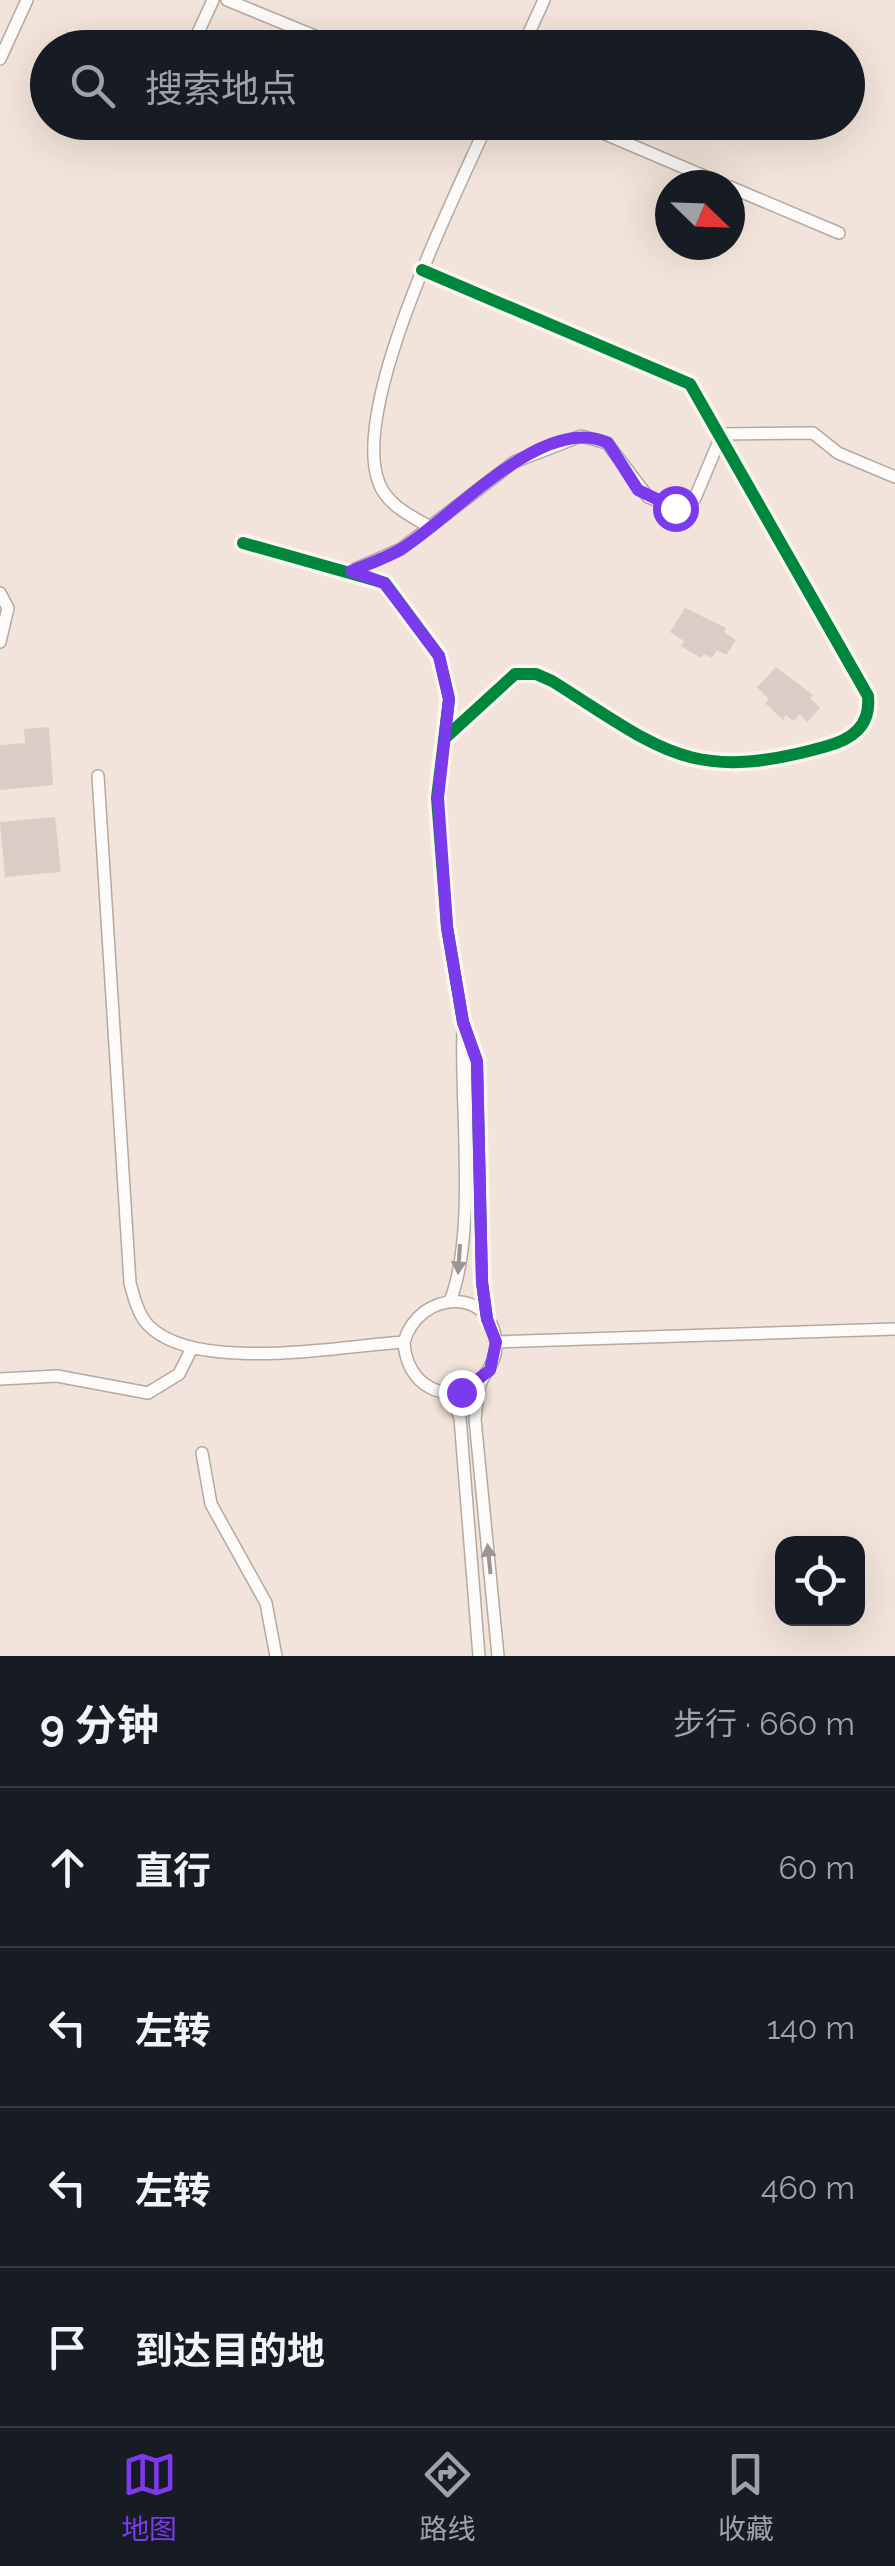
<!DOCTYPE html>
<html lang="zh">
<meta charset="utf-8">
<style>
:root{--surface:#171b24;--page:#20242c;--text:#f1f3f6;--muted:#9ea1a6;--line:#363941;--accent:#7c3aed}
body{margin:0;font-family:Raleway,"Noto Sans SC",sans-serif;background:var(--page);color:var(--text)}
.controls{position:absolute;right:30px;bottom:30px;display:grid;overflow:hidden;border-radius:20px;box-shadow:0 10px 40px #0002}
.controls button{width:90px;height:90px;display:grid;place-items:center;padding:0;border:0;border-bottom:2px solid var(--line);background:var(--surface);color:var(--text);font:50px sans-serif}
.compass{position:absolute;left:655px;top:170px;width:90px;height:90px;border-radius:50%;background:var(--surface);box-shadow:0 10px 40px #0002;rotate:113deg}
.stop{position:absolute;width:30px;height:30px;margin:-22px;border:8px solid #7c3aed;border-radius:50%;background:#fff}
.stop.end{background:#7c3aed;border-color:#fff;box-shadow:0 2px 10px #0008}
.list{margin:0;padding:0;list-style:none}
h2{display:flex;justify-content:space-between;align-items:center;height:130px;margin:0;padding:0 40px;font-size:42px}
h2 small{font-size:32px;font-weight:400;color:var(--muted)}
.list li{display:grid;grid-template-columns:65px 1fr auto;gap:30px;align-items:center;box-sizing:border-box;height:160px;padding:0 40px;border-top:2px solid var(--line)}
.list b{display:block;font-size:38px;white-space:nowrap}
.list em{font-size:32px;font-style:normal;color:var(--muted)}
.icon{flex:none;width:55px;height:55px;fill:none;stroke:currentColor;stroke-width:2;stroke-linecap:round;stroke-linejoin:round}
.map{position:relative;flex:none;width:895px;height:1656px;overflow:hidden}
.search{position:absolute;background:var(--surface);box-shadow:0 10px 40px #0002;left:30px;right:30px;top:30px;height:110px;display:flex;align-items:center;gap:25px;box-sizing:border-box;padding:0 35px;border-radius:55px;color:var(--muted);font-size:38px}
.sheet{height:770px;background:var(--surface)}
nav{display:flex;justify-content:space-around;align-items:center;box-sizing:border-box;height:140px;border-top:2px solid var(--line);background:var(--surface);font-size:28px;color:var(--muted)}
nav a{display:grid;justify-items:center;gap:5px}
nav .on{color:var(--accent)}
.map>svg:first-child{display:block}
</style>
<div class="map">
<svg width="895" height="1656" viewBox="0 0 895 1656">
<rect width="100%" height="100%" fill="#f2e4da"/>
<path fill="#dacdc5" d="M685 608 726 628 724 632 736 640 726 655 717 650 712 658 704 654 701 658 681 646 684 641 670 632Z
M776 667 813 695 810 698 820 708 807 722 800 714 793 721 786 715 783 720 765 703 769 699 757 687Z
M49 727 53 785 0 790V745L25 743 24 729Z
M55 817 61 872 5 877 0 822Z"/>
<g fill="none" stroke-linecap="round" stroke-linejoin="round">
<defs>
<path id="minor" d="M227 0 344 48
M191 48 213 0
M522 48 544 0
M0 59 27 0
M577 122 725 185
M153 131 156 122
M730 187 839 233
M422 270 690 384 868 696C871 727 851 740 824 747 690 784 662 750 552 681L536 674H515L444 739
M722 434 813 433 838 453 895 477
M430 527C411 516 387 505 379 483 349 407 455 197 488 122
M243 543 385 583 439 656 449 699 437 798 447 927 463 1022 477 1061 482 1282 487 1319
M351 571 401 549 514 462 581 436 607 443 648 497 675 508 686 507 695 498 722 434
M0 593 8 608 0 642
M98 776 130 1283C134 1298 138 1314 148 1325 195 1374 340 1346 404 1342
M450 1301C477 1234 460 1106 463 1031
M496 1342 895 1329
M0 1379 57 1376 148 1393 179 1374 192 1348
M480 1382C444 1407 406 1384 404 1342 419 1290 492 1286 496 1343 497 1359 489 1367 482 1380 476 1390 477 1407 475 1419L498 1656
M450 1393 460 1418 479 1656
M202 1453 211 1504 266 1603 276 1656"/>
</defs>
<use href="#minor" stroke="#b4a9a0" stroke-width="14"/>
<use href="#minor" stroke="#fdfbf9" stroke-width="11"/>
<defs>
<path id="cycleway" d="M422 270 690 384 868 696C871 727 851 740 824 747 690 784 662 750 552 681L536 674H515L444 739
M243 543 385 583 439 656 449 699 437 798 447 927 463 1022 477 1061 482 1282 487 1319"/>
</defs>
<use href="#cycleway" stroke="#fbf4ef" stroke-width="19"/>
<use href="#cycleway" stroke="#00873e" stroke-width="12"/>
</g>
<defs><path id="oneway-solid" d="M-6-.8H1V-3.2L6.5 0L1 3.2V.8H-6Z" transform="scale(2.5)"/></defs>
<g fill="#9c9591">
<use href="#oneway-solid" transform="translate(459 1259) rotate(94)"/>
<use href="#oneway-solid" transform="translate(489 1559) rotate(-96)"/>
</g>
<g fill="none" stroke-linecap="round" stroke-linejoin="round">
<path stroke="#7c3aed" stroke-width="12" d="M461 1392 490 1370 496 1342 487 1319 482 1282 477 1062 463 1022 447 927 438 798 449 699 439 656 400 604 384 583 351 571C368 564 386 558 401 549 452 518 544 412 608 443L638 490 675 508"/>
</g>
</svg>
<div class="controls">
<button><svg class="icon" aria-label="locate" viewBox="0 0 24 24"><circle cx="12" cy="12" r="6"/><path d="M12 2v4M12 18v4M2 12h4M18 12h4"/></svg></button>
</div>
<svg class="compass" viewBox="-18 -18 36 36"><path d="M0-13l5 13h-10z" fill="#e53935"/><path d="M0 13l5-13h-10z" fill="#9ea1a6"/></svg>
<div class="stop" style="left:675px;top:508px"></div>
<div class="stop end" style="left:461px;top:1392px"></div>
<div class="search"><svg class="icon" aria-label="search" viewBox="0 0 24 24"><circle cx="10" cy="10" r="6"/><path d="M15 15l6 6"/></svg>搜索地点</div>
</div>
<section class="sheet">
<h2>9 分钟<small>步行 · 660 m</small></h2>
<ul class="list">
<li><svg class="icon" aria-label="ahead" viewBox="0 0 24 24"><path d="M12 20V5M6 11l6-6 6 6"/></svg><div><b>直行</b></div><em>60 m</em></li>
<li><svg class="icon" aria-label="left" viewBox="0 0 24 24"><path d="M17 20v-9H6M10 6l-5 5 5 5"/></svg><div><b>左转</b></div><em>140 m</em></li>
<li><svg class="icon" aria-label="left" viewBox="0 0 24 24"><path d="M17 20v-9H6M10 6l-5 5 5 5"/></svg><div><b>左转</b></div><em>460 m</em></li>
<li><svg class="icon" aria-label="arrive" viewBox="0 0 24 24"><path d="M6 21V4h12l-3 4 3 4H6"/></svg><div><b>到达目的地</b></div></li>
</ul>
</section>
<nav>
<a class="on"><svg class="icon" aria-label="map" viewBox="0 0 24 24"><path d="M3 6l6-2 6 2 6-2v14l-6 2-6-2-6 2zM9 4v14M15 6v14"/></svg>地图</a>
<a><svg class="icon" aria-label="directions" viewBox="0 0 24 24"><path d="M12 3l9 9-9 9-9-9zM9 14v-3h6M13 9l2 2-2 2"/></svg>路线</a>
<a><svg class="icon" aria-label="saved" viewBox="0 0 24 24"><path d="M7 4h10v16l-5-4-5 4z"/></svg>收藏</a>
</nav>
